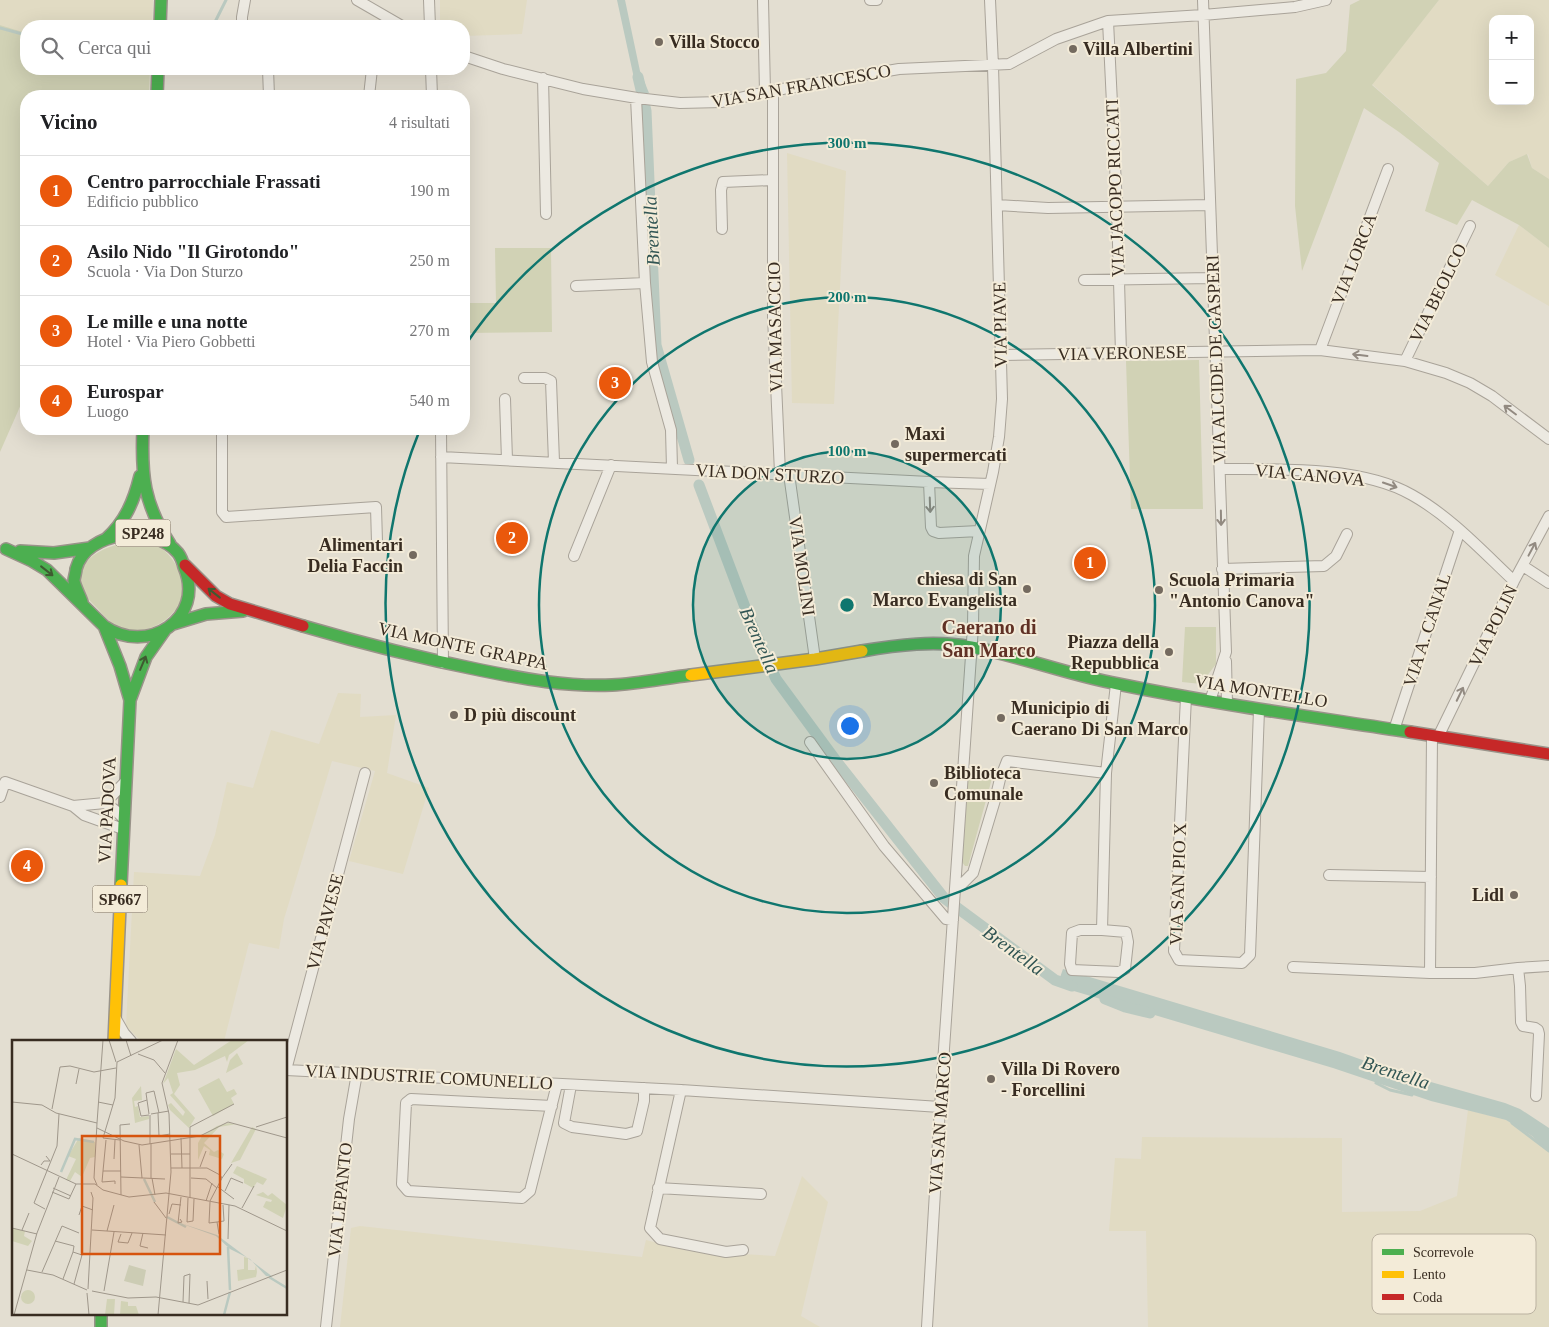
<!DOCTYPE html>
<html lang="it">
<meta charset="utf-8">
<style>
:root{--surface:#fff;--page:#f6f6f6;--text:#202124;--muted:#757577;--line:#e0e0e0;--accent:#ea580c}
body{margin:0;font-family:Georgia,serif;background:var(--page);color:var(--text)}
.controls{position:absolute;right:15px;top:15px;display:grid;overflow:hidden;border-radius:10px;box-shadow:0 5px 20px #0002}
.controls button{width:45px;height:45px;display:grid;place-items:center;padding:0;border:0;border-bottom:1px solid var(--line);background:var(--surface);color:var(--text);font:25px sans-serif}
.you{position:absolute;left:849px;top:725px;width:18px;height:18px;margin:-12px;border:4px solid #fff;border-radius:50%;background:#1a73e8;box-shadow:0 0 0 8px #1a73e833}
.badge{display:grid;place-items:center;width:32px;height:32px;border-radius:50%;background:var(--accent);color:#fff;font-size:16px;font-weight:700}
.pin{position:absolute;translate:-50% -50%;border:2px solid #fff;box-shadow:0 1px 5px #0006}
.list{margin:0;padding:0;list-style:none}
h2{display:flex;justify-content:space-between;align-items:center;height:65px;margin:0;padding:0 20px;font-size:21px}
h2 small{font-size:16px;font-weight:400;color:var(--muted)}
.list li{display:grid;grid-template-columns:32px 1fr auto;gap:15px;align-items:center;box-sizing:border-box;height:70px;padding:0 20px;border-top:1px solid var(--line)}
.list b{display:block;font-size:19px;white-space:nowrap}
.list p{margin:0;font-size:16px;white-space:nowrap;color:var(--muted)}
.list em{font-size:16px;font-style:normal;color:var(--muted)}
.icon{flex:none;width:28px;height:28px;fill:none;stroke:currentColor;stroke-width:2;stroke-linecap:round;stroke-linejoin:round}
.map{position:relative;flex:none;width:1549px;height:1327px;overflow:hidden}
.search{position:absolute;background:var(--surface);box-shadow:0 5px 20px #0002;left:20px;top:20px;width:450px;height:55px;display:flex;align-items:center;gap:12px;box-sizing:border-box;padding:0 18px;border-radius:20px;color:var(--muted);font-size:19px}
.panel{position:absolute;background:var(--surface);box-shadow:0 5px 20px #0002;left:20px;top:90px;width:450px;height:345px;border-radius:20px}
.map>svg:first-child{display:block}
</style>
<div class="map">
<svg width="1549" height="1327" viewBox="0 0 1549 1327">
<rect width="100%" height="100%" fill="#e3ded1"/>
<path fill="#e1dbc3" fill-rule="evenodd" d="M0 0H153L152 26H26V33L0 25Z
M440 0H527L522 34 464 36V26H440Z
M1439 0H1549V179L1532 168 1528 154 1509 162 1488 186 1372 84ZM1493 19H1530V101H1493Z
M787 153 846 171 834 404 792 403Z
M1519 225 1549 248V306L1495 275Z
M338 693 361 694 360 717 396 715 387 773 429 788 403 874 349 861 375 771 332 761 284 919 279 949 249 943 224 1041H141L126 1026 134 872 200 876 215 835 227 782 253 788 271 730 319 744Z
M1468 1110 1506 1120 1532 1136 1549 1152V1327H1148L1146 1231H1109L1115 1158 1141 1159 1142 1137 1342 1138V1212L1420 1211 1457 1196Z
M802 1176 828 1202 801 1316 820 1327H340L351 1228 360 1226 642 1257 646 1240 689 1251 775 1256Z"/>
<path fill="#d1d2b5" d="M1360 0H1439L1372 85 1488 186 1509 162 1527 154 1532 168 1549 179V248L1519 225 1472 200 1457 225 1425 211 1439 163 1399 132 1364 108 1302 271 1295 206 1296 79 1326 73 1346 51 1350 5Z
M0 25 26 33V69H150L149 96H26V393L0 452Z
M495 248H551L552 332 464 333V303H496Z
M1199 360 1203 509H1131L1126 361Z
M134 541C140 541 148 541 153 543 176 554 190 584 178 607 176 610 172 613 170 616 157 628 139 634 121 628 112 625 104 616 98 609 92 603 84 596 82 588 74 555 110 545 134 541Z
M1185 627H1216V664L1201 684 1182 682Z
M975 768 978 772 983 774 988 771 989 769 994 771 968 866H965L962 862 969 770Z"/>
<path fill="#bac9c0" d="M617 0H625L640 71 649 93 637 92Z
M1063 969 1340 1052 1399 1073 1505 1103 1520 1109 1549 1128V1152L1532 1136 1506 1120 1431 1101 1333 1068 1057 986Z"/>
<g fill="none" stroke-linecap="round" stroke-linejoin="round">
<path stroke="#bac9c0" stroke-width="3" d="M213 26 226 0
M0 28 26 35
M1376 1083 1390 1090 1412 1095
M1512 1123 1549 1151"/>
<path stroke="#bac9c0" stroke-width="11" d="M638 77 646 111 656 345 689 460
M699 485 751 623 776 679 837 762 944 898 1055 980 1072 986
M1105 999 1125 1007 1150 1013"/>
<defs>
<path id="street" d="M357 0 402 26
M429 0 430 26
M763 0 765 92
M870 0H877
M1203 0 1226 652 1210 701
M1108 21 1117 207 1121 354
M242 26V17L245 0
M464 56 503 69 583 89 637 98 680 103 722 102 765 92 899 69 1009 64 1056 39 1108 21 1203 15 1295 7 1326 0
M268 69 269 96
M431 69 432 96
M543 78 546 214
M773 91V317L780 473
M369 96 372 69
M636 98 645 283 652 362 671 430 672 468
M997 205 1048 208 1210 205
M722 229 721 190 723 182 773 180
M1084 280 1212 278
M576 286 645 283
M1320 350 1388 169
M1001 355 1320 350 1405 361 1446 373 1470 383 1492 396 1549 439
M1405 361 1470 226
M524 378H545L551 381 554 462
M505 399 507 460
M222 429V512L226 517 376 507 377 542
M441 429 443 663
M441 457 929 482
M1220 469C1276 469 1363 466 1412 495 1451 517 1482 551 1514 581
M789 474 815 659
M979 531 939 533 933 531 931 527 929 482 990 484
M574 556 611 465
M1523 566 1549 583
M1222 569 1324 566 1336 556 1347 534
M1226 661 1227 704
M1186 697 1174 951 1179 960 1242 963 1250 955 1259 710
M1394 730 1460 530
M1432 736 1430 973H1475L1518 968 1520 986 1521 1022 1523 1026 1535 1028 1538 1030 1539 1034 1536 1096
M1438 737 1514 581 1549 516
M810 742 884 846 946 919 953 920
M365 773 286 1070 681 1090 940 1107
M0 797 5 782 73 806 84 815 123 829
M105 803 115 810 124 819
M73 806 105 803 125 782
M1329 875 1431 877
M956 886 961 885 973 873 995 800 1000 779 1007 761 1106 773
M1102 930 1126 932 1128 942 1125 969 1119 972 1072 970 1070 964 1072 933 1080 930H1102L1106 773 1116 684
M1293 967 1430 973
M1518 968 1549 966
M116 1019 124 1033 131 1041
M571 1085 564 1123 572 1127 626 1134 637 1131 644 1101V1088
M681 1090 650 1228 660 1239 726 1252 743 1250
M552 1106 411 1099 406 1103 402 1184 408 1191 522 1198 530 1191 555 1092 557 1084
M658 1188 761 1194
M326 1327 349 1119 357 1073
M927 1327 940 1107 973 627 974 556 993 472 999 437 1002 399 993 66 990 0"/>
<path id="fast" d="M160 26 161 0
M157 96 158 69
M143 429C141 476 144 504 170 544
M106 539C125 522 134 501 140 476
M6 549 32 561 47 570 104 626C147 656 206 619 184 567 183 563 181 557 178 553 154 524 86 530 76 569 76 573 74 577 74 581 75 587 80 596 82 602
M20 551 54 553 90 548
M173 624 206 614 243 611
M104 626 120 666 130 700
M303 626C361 643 420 658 480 670 524 679 567 687 612 685 638 684 665 678 691 675
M862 651C897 645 936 640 971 647 1021 656 1069 675 1118 684 1215 704 1313 717 1410 732
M121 885 130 700 146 657 165 630
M101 1313V1327"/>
<path id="slow" d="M691 675 815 659 862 651
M114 1041 121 885"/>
<path id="jam" d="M185 565 216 596 230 604 303 626
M1410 732 1549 754"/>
</defs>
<use href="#street" stroke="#a9a399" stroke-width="12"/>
<use href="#fast" stroke="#999389" stroke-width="14"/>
<use href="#slow" stroke="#999389" stroke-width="14"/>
<use href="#jam" stroke="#999389" stroke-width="14"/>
<use href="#street" stroke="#ece9e1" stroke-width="10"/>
<use href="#fast" stroke="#4caf50" stroke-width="11"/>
<use href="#slow" stroke="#ffc107" stroke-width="11"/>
<use href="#jam" stroke="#c62828" stroke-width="11"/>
</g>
<defs><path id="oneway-shaft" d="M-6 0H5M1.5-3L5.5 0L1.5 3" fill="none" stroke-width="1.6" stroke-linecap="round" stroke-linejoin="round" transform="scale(1.25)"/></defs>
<g stroke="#928a81">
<use href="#oneway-shaft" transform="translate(1360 355) rotate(-173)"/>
<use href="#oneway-shaft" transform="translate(1510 410) rotate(-143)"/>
<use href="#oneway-shaft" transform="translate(1390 485) rotate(19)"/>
<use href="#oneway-shaft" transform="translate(930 505) rotate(88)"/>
<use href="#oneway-shaft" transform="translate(1221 518) rotate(89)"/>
<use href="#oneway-shaft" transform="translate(1532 549) rotate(-62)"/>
<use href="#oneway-shaft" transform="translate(1460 694) rotate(-64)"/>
</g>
<g stroke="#3f5a31">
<use href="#oneway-shaft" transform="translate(47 571) rotate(38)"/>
<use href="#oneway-shaft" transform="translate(214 593) rotate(-142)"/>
<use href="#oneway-shaft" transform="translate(143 663) rotate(-67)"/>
</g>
<circle cx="847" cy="605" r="154" fill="#0f766e" fill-opacity=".12"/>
<g fill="none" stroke="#0f766e" stroke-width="2.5">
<circle cx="847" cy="605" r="154"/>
<circle cx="847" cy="605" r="308"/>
<path d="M464 347A462 462 0 1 1 419 432"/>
</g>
<g fill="#746a5f" stroke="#f3ebd8" stroke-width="2">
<circle cx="659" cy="42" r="5"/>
<circle cx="1073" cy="49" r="5"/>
<circle cx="895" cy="444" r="5"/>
<circle cx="413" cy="555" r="5"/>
<circle cx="1027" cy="589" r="5"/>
<circle cx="1159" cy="590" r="5"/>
<circle cx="1169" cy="652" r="5"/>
<circle cx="454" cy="715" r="5"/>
<circle cx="1001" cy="718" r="5"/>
<circle cx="934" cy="783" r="5"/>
<circle cx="1514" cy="895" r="5"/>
<circle cx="991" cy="1079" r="5"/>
</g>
<g text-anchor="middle" stroke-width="4" stroke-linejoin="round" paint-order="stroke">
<g fill="#f3ebd8" stroke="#706558" stroke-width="1">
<rect x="115.5" y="519.5" width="55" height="27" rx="4"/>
<rect x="92.5" y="885.5" width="55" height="27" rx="4"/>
</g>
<g font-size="16" font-weight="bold" fill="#382c21">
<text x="143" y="539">SP248</text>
<text x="120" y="905">SP667</text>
</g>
<g font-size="18" font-weight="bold" fill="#382c21" stroke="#f3ebd8" text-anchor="start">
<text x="669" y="48">Villa Stocco</text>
<text x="1083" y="55">Villa Albertini</text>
<text x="905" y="440">Maxi<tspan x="905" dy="21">supermercati</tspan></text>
<text x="403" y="551" text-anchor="end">Alimentari<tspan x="403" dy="21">Delia Faccin</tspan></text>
<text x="1017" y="585" text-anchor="end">chiesa di San<tspan x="1017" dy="21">Marco Evangelista</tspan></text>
<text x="1169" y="586">Scuola Primaria<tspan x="1169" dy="21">"Antonio Canova"</tspan></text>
<text x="1159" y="648" text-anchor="end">Piazza della<tspan x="1159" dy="21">Repubblica</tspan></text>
<text x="1011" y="714">Municipio di<tspan x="1011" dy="21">Caerano Di San Marco</tspan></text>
<text x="464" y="721">D più discount</text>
<text x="944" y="779">Biblioteca<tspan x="944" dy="21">Comunale</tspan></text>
<text x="1504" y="901" text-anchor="end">Lidl</text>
<text x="1001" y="1075">Villa Di Rovero<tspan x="1001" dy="21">- Forcellini</tspan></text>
</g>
<g font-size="18" fill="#382c21" stroke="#f3ebd8">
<text transform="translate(801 86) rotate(-10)" y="6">VIA SAN FRANCESCO</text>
<text transform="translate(1115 188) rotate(-92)" y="6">VIA JACOPO RICCATI</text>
<text transform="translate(1354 259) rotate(-69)" y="6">VIA LORCA</text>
<text transform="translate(1438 293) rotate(-64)" y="6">VIA BEOLCO</text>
<text transform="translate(1000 325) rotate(-91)" y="6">VIA PIAVE</text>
<text transform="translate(775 327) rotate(-91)" y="6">VIA MASACCIO</text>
<text transform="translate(1122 353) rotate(-1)" y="6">VIA VERONESE</text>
<text transform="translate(1216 359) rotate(-92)" y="6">VIA ALCIDE DE GASPERI</text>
<text transform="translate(770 474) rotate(3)" y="6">VIA DON STURZO</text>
<text transform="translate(1310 475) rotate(5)" y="6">VIA CANOVA</text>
<text transform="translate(802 566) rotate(82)" y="6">VIA MOLINI</text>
<text transform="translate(1493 626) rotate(-64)" y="6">VIA POLIN</text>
<text transform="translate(1427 630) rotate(-72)" y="6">VIA A. CANAL</text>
<text transform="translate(463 646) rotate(12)" y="6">VIA MONTE GRAPPA</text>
<text transform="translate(1261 691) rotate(9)" y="6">VIA MONTELLO</text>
<text transform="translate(107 810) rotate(-87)" y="6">VIA PADOVA</text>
<text transform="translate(1178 884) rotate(-88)" y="6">VIA SAN PIO X</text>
<text transform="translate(325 922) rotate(-75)" y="6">VIA PAVESE</text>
<text transform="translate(429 1077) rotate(3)" y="6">VIA INDUSTRIE COMUNELLO</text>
<text transform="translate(940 1123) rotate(-86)" y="6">VIA SAN MARCO</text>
<text transform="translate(340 1200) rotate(-84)" y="6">VIA LEPANTO</text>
</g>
<g font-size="19" font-style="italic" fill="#325654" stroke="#f3ebd8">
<text transform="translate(651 231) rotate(-93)" y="7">Brentella</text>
<text transform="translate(760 640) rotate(66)" y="7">Brentella</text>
<text transform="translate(1014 950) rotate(36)" y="7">Brentella</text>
<text transform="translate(1396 1072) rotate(18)" y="7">Brentella</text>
</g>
<g font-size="20" font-weight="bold" fill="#603125" stroke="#f3ebd8">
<text x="989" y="634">Caerano di<tspan x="989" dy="23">San Marco</tspan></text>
</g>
</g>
<g transform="translate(12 1040)">
<rect width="275" height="275" fill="#e3ded1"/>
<path d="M220 0H237L217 15 215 22 213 16 183 30 165 33 168 45 162 54 183 78 177 88 158 70 156 65 159 63 171 76 173 72 158 55 161 53 156 38 151 44 164 9 182 25ZM225 13 231 24 214 33 218 20ZM207 38 215 52 222 49 225 54 219 58 222 64 201 76 186 49ZM129 46 130 60 122 61 123 67 126 66 128 77 137 76V79L123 83 120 58ZM216 83 225 84 207 87 192 103 202 112 206 110 212 114 210 119 197 115 198 110 192 106 186 120V103L190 96 205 86ZM240 87 244 89 228 120 219 123ZM67 98 83 102V117L78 118 70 137 63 132 58 141 54 140 64 119 56 116ZM225 126 255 139 251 145 245 142 241 148 232 143V139L221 133ZM251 152 256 156 260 153 275 165 271 178 251 167 254 161 259 162 260 160 244 155ZM0 188 13 191 12 196 20 201 16 206 0 201ZM232 217 236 218V230H243L244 225 245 232 244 237 226 241 225 230 232 229ZM9 257a7 7 0 1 1 14 0a7 7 0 1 1-14 0ZM95 259H103L102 275H93ZM109 261 116 262V266H124L127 275H108Z" fill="#d1d2b5"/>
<path d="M117 225 134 230 131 246 112 241Z" fill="#ccccb4"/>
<path d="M165 182 205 195 261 237 254 236 238 219 218 209 204 196Z" fill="#bac9c0"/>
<path fill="none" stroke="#bac9c0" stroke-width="2.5" d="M49 132 63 99 82 102M132 139 143 162M155 177 174 187M216 207 218 250M257 237 275 248M212 275 218 252"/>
<path fill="none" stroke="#9f978b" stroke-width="1" d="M97 0 104 22M114 0 119 16M126 14 142 20 153 33M275 36V76M64 44 67 29M135 60 126 63 129 76 137 75M0 62 30 65 44 73 85 83M86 62 101 65M40 69 48 27 58 26 82 32 104 28M146 73 147 96 158 94M137 74 134 53 142 51 147 73M139 74 157 71M138 75V104M244 87 275 77M85 88 112 101 130 105 188 96 216 82 275 98M169 98 170 128M94 100 91 131H109M108 100 91 98 103 58 105 22 151 0M139 104V138M127 105 130 138M0 114 64 144H83L91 150 117 157 154 153 223 166 275 191M159 114H178M102 119 103 100M29 125 32 121H38L34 116M188 127 194 111M159 128H195L208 135 210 138 198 161M91 131 90 142 103 141V144M109 137 153 139M140 138 143 155M179 138 194 139 205 148M210 138 220 124M85 145 82 138 85 83 91 0M206 147 222 159M41 148 59 156M213 151 219 138 231 143M40 152 57 159 64 144M109 155 108 85 118 84M176 158 175 182 181 181 182 159M178 158V87L222 64M194 161 200 143M142 162 154 178M198 162 197 183 205 182 207 194M230 168 242 146M33 169 22 163 45 106 47 74M157 174 160 164 169 165M67 175 70 166 81 170M168 179 170 182 166 183 169 157M205 182 212 181 211 165M0 188 25 194M10 190 17 173M80 190 154 195M95 191 102 165M131 193 128 206 136 208M109 194 106 202 116 203 120 193M216 199 217 165M43 201 62 206 61 212M15 230 41 235 75 250M30 232 50 186 67 193M51 239 61 212 70 215 62 244M195 241 196 259M76 249 81 158 79 152M80 251 116 258 144 257 186 265 275 230M92 251 102 192M75 253 77 275M171 262 172 236 178 234 177 263M2 275 25 193 47 137M146 275 159 132 157 74 150 43 166 0"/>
<path fill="#d6540e" fill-opacity="0.15" stroke="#d6540e" stroke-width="2.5" d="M70 96H208V214H70Z"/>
<rect width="275" height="275" fill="none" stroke="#382c21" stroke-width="2.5"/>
</g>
<rect x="1372" y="1234" width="164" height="80" rx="8" fill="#f3ebd8" stroke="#bbb2a1" stroke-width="1"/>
<rect x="1382" y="1249" width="22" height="6" fill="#4caf50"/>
<rect x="1382" y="1271" width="22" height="7" fill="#ffc107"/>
<rect x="1382" y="1294" width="22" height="6" fill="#c62828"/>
<g font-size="14" fill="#382c21">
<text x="1413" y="1257">Scorrevole</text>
<text x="1413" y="1279">Lento</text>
<text x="1413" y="1302">Coda</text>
</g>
<circle cx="847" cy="605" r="8" fill="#0f766e" stroke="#f3ebd8" stroke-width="2.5"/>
<g font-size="15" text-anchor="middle" font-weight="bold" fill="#0f766e" stroke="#f3ebd8" stroke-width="4" stroke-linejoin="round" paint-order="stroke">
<text x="847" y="148">300 m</text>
<text x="847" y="302">200 m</text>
<text x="847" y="456">100 m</text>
</g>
</svg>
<div class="controls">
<button>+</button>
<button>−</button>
</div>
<div class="you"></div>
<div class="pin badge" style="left:1090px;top:563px">1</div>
<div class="pin badge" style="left:512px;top:538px">2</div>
<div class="pin badge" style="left:615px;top:383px">3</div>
<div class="pin badge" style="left:27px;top:866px">4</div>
<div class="search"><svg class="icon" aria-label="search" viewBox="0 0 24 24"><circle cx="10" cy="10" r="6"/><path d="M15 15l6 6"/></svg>Cerca qui</div>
<section class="panel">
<h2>Vicino<small>4 risultati</small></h2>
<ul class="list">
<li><span class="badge">1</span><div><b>Centro parrocchiale Frassati</b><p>Edificio pubblico</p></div><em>190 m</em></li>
<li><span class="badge">2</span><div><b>Asilo Nido &quot;Il Girotondo&quot;</b><p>Scuola · Via Don Sturzo</p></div><em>250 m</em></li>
<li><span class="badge">3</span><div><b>Le mille e una notte</b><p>Hotel · Via Piero Gobbetti</p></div><em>270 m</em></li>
<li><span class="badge">4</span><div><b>Eurospar</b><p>Luogo</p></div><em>540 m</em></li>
</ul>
</section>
</div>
